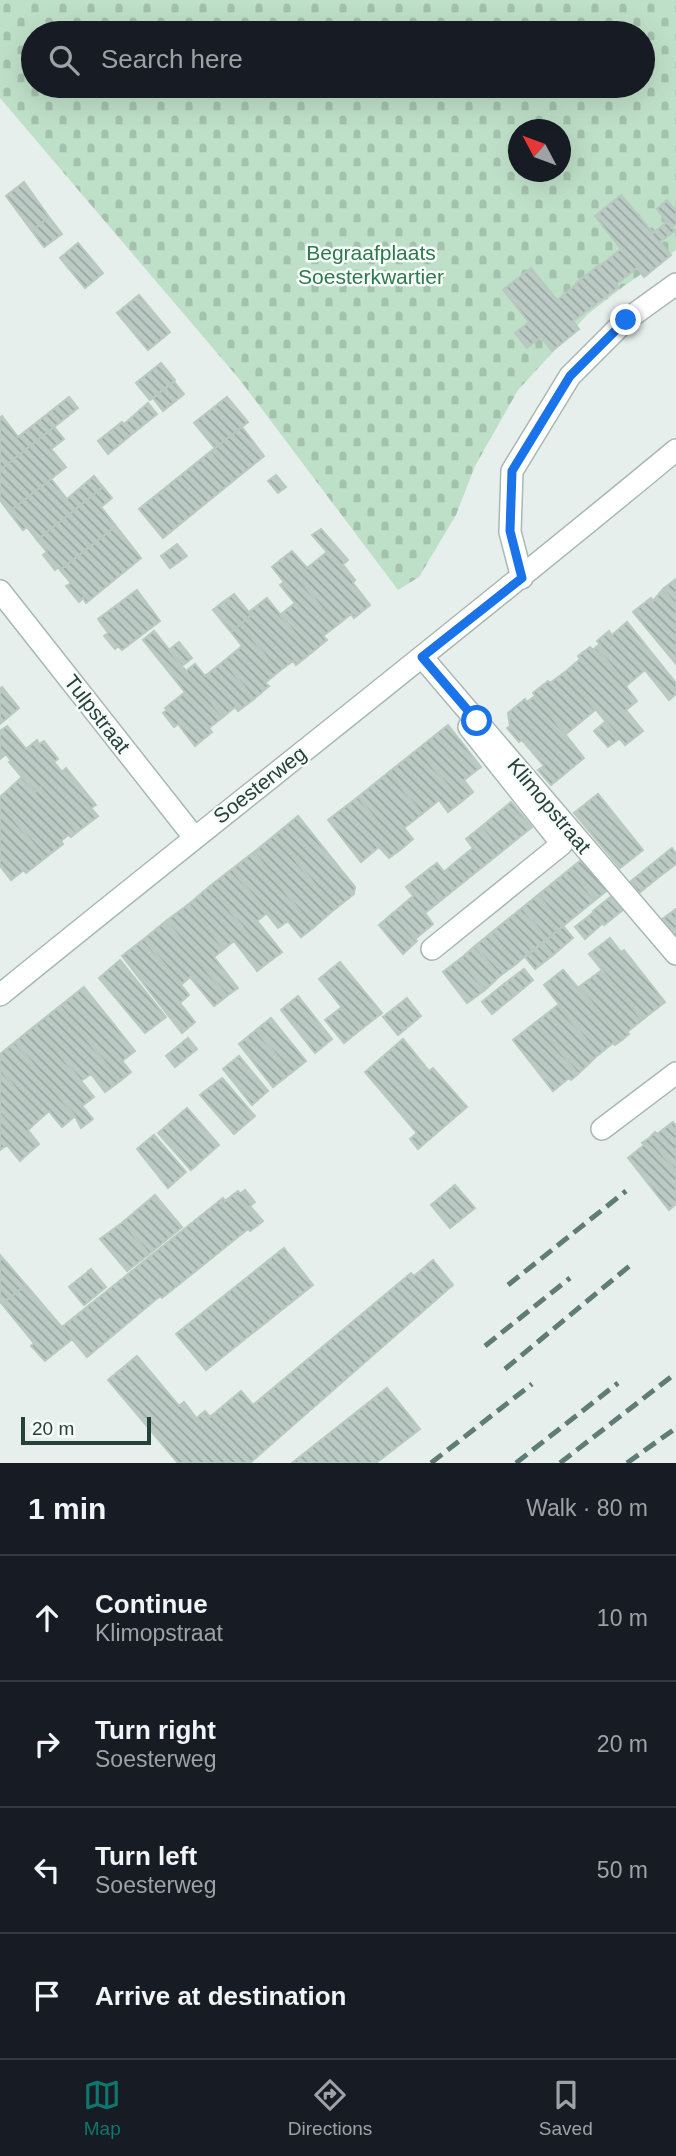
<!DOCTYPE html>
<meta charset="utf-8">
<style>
:root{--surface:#171b24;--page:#242831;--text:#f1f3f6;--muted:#9ea1a6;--line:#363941;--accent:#0f766e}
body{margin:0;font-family:Helvetica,sans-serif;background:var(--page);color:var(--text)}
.compass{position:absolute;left:508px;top:119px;width:63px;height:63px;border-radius:50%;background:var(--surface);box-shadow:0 7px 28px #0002;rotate:311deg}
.scale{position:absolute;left:21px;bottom:18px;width:130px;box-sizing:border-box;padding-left:7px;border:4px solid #24423a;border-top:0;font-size:19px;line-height:24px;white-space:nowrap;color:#24423a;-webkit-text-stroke:5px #f7fbf9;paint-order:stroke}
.stop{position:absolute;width:21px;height:21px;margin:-16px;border:5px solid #1a73e8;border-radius:50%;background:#fff}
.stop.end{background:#1a73e8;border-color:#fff;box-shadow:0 2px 7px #0008}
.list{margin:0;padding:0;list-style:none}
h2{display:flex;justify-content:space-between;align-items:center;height:91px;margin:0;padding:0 28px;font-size:30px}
h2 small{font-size:23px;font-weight:400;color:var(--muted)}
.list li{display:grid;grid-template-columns:46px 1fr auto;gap:21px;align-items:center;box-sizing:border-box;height:126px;padding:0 28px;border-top:2px solid var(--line)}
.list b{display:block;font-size:26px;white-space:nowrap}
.list p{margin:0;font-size:23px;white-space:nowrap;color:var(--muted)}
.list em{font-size:23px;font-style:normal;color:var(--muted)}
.icon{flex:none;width:38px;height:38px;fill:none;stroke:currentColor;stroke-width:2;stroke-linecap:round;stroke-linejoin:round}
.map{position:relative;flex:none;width:676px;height:1463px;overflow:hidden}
.search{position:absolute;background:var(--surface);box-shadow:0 7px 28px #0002;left:21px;right:21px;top:21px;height:77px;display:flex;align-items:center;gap:18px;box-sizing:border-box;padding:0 24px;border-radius:38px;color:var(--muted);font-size:26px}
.sheet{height:595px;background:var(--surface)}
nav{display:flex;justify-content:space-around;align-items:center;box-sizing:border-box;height:98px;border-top:2px solid var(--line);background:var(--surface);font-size:19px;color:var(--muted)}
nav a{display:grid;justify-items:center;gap:4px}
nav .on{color:var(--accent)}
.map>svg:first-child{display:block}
</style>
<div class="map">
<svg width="676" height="1463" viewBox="0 0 676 1463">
<defs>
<pattern id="cemetery-stones" width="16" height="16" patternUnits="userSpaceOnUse" patternTransform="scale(1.75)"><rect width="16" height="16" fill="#bfe0c8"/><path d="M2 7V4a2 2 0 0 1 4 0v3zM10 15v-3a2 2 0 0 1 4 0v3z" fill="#a4c1ad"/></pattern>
<pattern id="building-back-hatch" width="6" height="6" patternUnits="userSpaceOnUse" patternTransform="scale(1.75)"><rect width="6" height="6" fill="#bbcac4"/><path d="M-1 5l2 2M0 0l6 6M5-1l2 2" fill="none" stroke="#98a6a0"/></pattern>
</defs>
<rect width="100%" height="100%" fill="#e6efeb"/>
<path fill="url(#cemetery-stones)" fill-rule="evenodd" d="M0 0H676V250L624 286 588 314 518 390 475 466 456 515 419 577 398 590 240 380 0 98ZM33 33H643V86H33ZM518 130H560V172H518Z"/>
<path fill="url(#building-back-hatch)" stroke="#b8c9c2" stroke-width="2" d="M24 182 49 217 32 231 6 196Z
M621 195 653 233 667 222 657 209 667 200 676 211V224L671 228 676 230 660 242 671 255 644 277 637 268 617 284 619 287 573 321 579 329 552 351 541 337 527 348 515 333 529 322 503 290 531 268 557 300 577 284 576 283 600 264 601 265 621 249 595 216Z
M49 217 62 234 44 247 32 231Z
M78 243 103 273 85 288 60 258Z
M139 295 170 332 148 350 117 313Z
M161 363 175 380 150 400 136 383Z
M174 382 184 394 163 411 153 398Z
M69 397 78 408 0 470V418L2 416 18 437Z
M227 397 248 422 215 448 194 423Z
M148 403 157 414 132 434 124 424Z
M122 422 132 434 108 454 98 441Z
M54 427 64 439 51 449 66 467 9 512 0 500V470Z
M242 427 264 456 233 481 210 452Z
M210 452 233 481 163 538 139 509Z
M276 475 286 487 278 493 268 481Z
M94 476 103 487 37 540 27 527 23 530 9 512 51 479 67 499Z
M103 487 112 498 101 507 116 526 60 570 59 567 55 570 43 555 47 552 37 540Z
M116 526 141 558 86 603 83 598 79 602 66 586 71 583 60 570Z
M321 529 348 560 340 567 341 569 344 566 355 580 353 583 370 605 354 618 351 614 336 626 283 558 292 551 307 568 327 552 312 535Z
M177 544 187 556 170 568 161 556Z
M283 558 336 626 323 636 327 640 311 653 280 615 295 603 280 585 284 582 272 567Z
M676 579V605L663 589Z
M663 589 676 605V664L633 612 651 598 653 601Z
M137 590 160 621 122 650 118 646 115 649 104 636 108 633 98 619Z
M234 594 251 615 241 624 223 602Z
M267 598 311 653 296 665 293 661 278 672 241 624 251 615 249 612Z
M223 602 241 624 231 632 213 610Z
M627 622 676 683V694L669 700 645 670 627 685 596 647 600 644 597 641 609 631 612 635Z
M241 624 278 672 265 683 269 686 254 699 224 661 242 646 231 632Z
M154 631 223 717 209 728 212 732 195 746 178 724 174 727 163 713 167 710 165 708 185 692 143 640Z
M179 642 192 658 182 666 169 650Z
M590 647 593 650 596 647 637 701 626 710 643 731 625 745 565 672 580 659 578 656Z
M224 661 254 699 238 711 235 707 223 717 186 671 195 664 205 676Z
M565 672 595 710 566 734 533 693 548 681 550 683Z
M2 687 19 708 0 724V689Z
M535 696 584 758 551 785 538 770 544 766 522 740 519 742 507 728 510 726 508 713 525 699 527 702Z
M605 722 619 739 608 747 594 731Z
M448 725 481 767 464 780 473 792 461 802 418 749Z
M7 726 26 749 37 740 39 744 44 741 58 759 54 762 62 772 66 768 96 805 91 808 98 816 77 832 40 787 35 792 9 762 11 761 6 754 0 759V731Z
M418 749 461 802 448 812 439 800 422 814 389 772Z
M389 772 422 814 404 828 413 839 400 850 358 797Z
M23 776 35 792 40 787 77 832 71 837 68 835 61 841 63 844 45 858 0 803V797Z
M598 794 643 850 620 868 574 813Z
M358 797 400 850 389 858 379 847 361 862 328 820Z
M511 802 532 827 501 852 481 827Z
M0 803 45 858 26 873 24 870 11 880 0 866Z
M298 816 355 887 354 894 335 909 275 835Z
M481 827 501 852 471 876 458 860 473 848 466 839Z
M275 835 335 909 313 928 254 852Z
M672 848 676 854V864L660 876 651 865Z
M254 852 313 928 301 937 288 921 278 928 232 869Z
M585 857 610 888 595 900 570 869Z
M458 860 471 876 440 901 420 876 437 863 444 872Z
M651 865 660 876 639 893 630 882Z
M232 869 267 913 257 921 282 952 270 961 210 886Z
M570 869 595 900 579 913 554 882Z
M420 876 440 901 425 913 433 924 415 939 393 913 413 896 406 887Z
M554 882 579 913 563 926 538 895Z
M210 886 270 961 257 971 234 941 224 949 189 904Z
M538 895 563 926 547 939 522 908Z
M613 895 624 909 604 925 593 911Z
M189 904 224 949 214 957 238 988 227 996 166 921Z
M522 908 547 939 532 950 507 920Z
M676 909V939L661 920Z
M594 912 603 923 585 939 575 927Z
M393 913 417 941 403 954 379 925Z
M507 920 532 950 516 964 491 933Z
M166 921 227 996 214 1006 190 977 181 985 144 939Z
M563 926 573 938 553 955 543 943Z
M491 933 516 964 500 976 475 946Z
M610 938 621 952 624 950 665 1002 642 1020 589 954Z
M144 939 189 995 180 1003 195 1022 182 1033 122 956Z
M543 943 553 955 535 969 525 957Z
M475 946 500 976 485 990 460 959Z
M460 959 485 990 467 1003 443 972Z
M120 960 166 1017 145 1033 99 978Z
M340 962 382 1013 360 1030 319 979Z
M524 969 533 980 514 996 504 984Z
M563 970 622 1040 615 1045 613 1043 598 1055 544 985Z
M602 970 642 1020 627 1032 629 1034 622 1040 579 987Z
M504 984 514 996 492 1014 482 1002Z
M84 987 135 1051 122 1061 131 1072 120 1081 60 1006Z
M298 996 332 1039 315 1053 281 1010Z
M407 998 421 1016 398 1035 383 1017Z
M558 1005 598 1055 578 1074 536 1022Z
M60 1006 120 1081 105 1092 91 1074 81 1081 36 1025Z
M342 1007 360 1030 344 1043 325 1020Z
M271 1018 306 1061 291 1073 256 1030Z
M536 1022 578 1074 571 1080 569 1078 553 1091 513 1040Z
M36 1025 94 1097 82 1106 93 1119 81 1128 75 1116 15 1042Z
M256 1030 291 1073 273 1087 239 1044Z
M188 1038 197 1049 175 1067 166 1056Z
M403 1039 429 1071 433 1068 467 1107 418 1149 410 1139 417 1133 365 1072Z
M15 1042 75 1116 62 1127 49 1111 40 1119 0 1069V1054Z
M239 1056 268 1091 252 1105 223 1069Z
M0 1069 40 1119 28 1130 39 1144 31 1151 0 1114Z
M222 1078 255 1116 234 1134 200 1095Z
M187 1108 219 1145 191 1170 158 1133Z
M0 1114 31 1151 20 1161 7 1145 0 1150Z
M673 1122 676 1126V1171L649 1138 655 1132 657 1134Z
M154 1135 186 1172 168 1188 137 1149Z
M649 1138 676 1171V1204L669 1210 628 1158 644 1145 642 1143Z
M455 1185 475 1208 450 1228 431 1205Z
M245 1190 255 1202 250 1206 263 1221 250 1231 248 1229 162 1298 160 1296 87 1357 62 1327 223 1198 225 1201 238 1191 240 1194Z
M155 1195 182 1227 149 1254 123 1222Z
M123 1222 149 1254 127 1271 100 1239Z
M284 1248 313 1285 206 1370 176 1334Z
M0 1255 26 1285 2 1304 0 1302Z
M433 1260 453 1285 250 1463H178L108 1380 137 1356 179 1406 184 1402 198 1420V1417L205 1411 210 1417 241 1391 253 1405 411 1273 414 1276Z
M91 1269 106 1287 84 1305 69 1287Z
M26 1285 72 1339 45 1361 31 1346 34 1343 2 1304Z
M387 1388 420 1429 376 1463H292Z"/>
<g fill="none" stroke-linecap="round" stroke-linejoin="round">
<defs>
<path id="service" d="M522 578 510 532 512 471 570 376 626 320 676 284
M432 949 562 844 469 727"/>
<path id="pedestrian" d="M422 657 676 954"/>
<path id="minor" d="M0 591 194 837
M0 995C225 812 453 635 676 450
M602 1129 676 1073"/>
</defs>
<use href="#service" stroke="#a8b8b2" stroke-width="24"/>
<use href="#pedestrian" stroke="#a8b8b2" stroke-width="24"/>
<use href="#minor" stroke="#a8b8b2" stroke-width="24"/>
<use href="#service" stroke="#fff" stroke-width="21"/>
<use href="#pedestrian" stroke="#fff" stroke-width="21"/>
<use href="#minor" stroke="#fff" stroke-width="21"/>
<path stroke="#5f7d75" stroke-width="5" stroke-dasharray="14 7" stroke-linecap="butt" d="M508 1285 626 1191
M485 1346 570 1278
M505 1369 633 1263
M431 1463 532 1384
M516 1463 618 1383
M560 1463 676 1373
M627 1463 676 1428"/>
</g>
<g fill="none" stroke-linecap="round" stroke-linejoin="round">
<path stroke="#1a73e8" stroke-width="9" d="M477 721 422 657 522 578 510 531 512 471 570 376 626 320"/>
</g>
<g text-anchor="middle" stroke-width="5" stroke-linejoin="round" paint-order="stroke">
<g font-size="21" fill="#2d7a4b" stroke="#f7fbf9">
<text x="371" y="260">Begraafplaats<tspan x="371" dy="24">Soesterkwartier</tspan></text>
</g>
<g font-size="21" fill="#24423a" stroke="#f7fbf9">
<text transform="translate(97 714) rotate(52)" y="7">Tulpstraat</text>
<text transform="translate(260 785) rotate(-38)" y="7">Soesterweg</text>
<text transform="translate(549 806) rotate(50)" y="7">Klimopstraat</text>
</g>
</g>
</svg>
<svg class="compass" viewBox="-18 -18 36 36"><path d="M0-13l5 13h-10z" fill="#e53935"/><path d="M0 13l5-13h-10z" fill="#9ea1a6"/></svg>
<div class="scale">20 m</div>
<div class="stop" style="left:477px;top:721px"></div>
<div class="stop end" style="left:626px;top:320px"></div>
<div class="search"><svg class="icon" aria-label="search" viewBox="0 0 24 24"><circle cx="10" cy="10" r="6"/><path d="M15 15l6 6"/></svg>Search here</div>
</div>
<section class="sheet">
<h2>1 min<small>Walk · 80 m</small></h2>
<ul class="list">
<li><svg class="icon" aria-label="ahead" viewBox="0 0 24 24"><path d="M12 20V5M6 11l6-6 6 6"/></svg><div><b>Continue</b><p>Klimopstraat</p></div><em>10 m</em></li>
<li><svg class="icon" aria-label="right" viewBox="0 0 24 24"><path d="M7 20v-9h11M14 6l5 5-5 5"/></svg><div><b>Turn right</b><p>Soesterweg</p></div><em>20 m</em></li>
<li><svg class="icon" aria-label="left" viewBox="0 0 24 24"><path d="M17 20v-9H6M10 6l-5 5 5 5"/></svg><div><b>Turn left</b><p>Soesterweg</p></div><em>50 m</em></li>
<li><svg class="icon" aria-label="arrive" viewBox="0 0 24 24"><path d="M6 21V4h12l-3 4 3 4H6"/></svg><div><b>Arrive at destination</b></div></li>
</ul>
</section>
<nav>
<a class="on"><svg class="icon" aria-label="map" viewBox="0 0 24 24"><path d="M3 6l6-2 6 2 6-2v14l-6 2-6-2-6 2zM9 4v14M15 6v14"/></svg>Map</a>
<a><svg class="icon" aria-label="directions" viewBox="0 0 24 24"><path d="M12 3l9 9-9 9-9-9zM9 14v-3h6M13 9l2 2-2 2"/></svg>Directions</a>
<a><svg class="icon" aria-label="saved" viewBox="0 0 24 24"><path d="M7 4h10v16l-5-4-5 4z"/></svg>Saved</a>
</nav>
